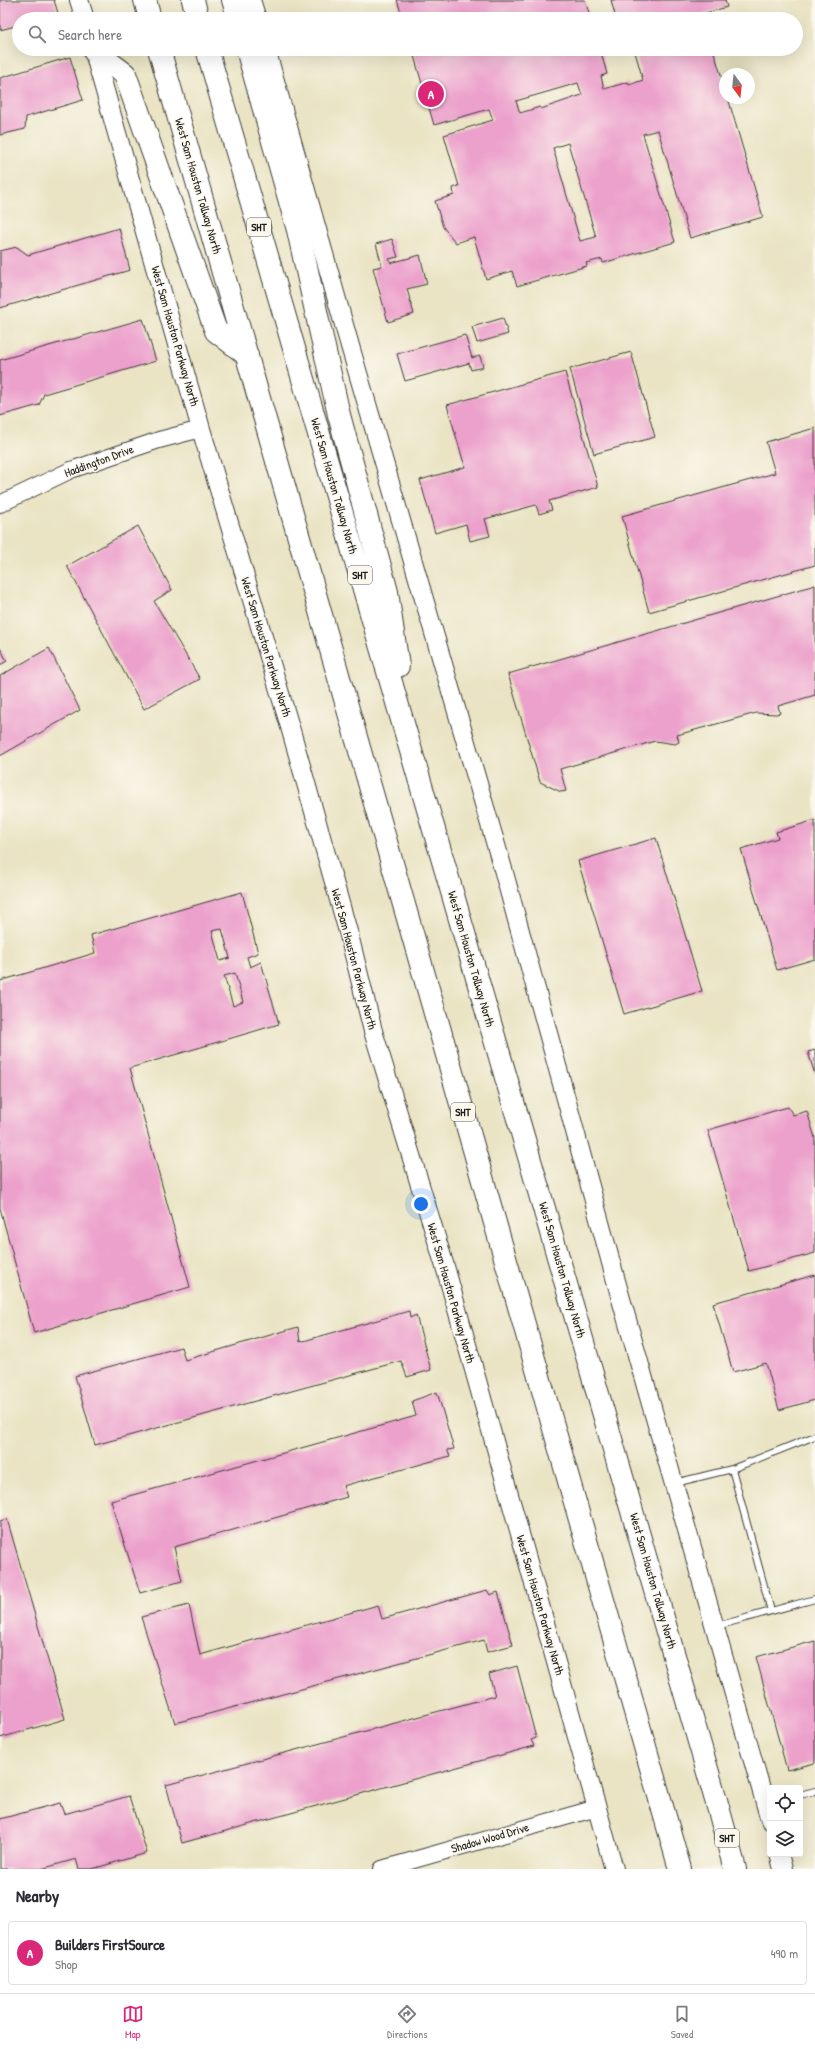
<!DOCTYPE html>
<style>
:root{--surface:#fff;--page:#f7f7f7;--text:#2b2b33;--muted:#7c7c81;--line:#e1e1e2;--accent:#db2777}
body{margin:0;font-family:"Patrick Hand",sans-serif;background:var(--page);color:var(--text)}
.controls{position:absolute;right:12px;bottom:12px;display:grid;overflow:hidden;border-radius:4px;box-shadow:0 4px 16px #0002}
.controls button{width:36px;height:36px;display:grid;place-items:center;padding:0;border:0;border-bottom:1px solid var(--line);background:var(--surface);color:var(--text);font:20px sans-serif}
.compass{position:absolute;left:719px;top:68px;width:36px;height:36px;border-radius:50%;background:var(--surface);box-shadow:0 4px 16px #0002;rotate:165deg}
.you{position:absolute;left:421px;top:1204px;width:14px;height:14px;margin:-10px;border:3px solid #fff;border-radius:50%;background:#1a73e8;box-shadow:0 0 0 6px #1a73e833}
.badge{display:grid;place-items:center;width:26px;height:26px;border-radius:50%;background:var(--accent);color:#fff;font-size:13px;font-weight:700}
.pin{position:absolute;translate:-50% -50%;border:2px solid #fff;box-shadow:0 1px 4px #0006}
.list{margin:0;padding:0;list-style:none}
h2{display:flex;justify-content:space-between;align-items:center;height:52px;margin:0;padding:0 16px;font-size:17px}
h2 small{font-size:13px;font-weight:400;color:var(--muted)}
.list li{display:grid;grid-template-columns:26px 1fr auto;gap:12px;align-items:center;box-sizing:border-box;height:64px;margin:0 8px 8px;padding:0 8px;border:1px solid var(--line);border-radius:4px}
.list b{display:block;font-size:15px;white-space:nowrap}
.list p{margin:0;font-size:13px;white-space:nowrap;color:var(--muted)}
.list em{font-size:13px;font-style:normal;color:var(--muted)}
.icon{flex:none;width:22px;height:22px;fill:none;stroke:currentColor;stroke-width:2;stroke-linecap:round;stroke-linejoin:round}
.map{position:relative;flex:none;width:815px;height:1869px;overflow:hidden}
.search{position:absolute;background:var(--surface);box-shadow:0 4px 16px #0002;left:12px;right:12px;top:12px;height:44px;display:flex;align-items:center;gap:10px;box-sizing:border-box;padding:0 14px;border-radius:22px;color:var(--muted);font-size:15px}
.sheet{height:124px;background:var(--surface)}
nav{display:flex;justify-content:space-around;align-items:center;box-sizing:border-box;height:56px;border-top:1px solid var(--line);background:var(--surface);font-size:11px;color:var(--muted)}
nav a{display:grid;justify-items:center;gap:2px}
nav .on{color:var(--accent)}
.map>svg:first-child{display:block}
</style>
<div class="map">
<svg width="815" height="1869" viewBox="0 0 815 1869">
<rect width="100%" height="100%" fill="#fbf7ec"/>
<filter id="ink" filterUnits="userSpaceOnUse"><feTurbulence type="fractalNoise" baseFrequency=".025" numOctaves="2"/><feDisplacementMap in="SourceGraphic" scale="8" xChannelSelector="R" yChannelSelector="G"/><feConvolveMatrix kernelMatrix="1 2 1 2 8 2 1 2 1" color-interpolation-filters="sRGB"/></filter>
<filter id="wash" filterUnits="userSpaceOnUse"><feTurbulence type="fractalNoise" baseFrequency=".012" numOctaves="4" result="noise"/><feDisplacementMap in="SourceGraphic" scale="16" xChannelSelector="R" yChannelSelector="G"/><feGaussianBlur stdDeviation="0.9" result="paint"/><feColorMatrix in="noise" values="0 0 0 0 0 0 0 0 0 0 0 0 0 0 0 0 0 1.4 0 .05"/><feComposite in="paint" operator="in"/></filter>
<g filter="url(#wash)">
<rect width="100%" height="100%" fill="#eae4c5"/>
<g id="blocks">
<path fill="#eca0cc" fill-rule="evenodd" d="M0 0H54L58 13 38 19H19V25L0 30Z
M397 0H585L591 19H403Z
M611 0H725L727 7 684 19H601L615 15Z
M412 49H600L607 74 601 76 604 89 628 82 629 85 643 80 635 52 645 49H713L725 88V98H728L763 217 690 238 658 130 643 134 675 242 603 263 602 259 586 263 587 266 517 286 512 271 486 279 474 237 456 243 443 227 435 201 454 195 453 188 459 186 444 135 493 120 489 109 434 125ZM578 83 582 95 541 109 540 107 520 113 516 101ZM568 143 596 237 580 241 553 148Z
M70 57 83 100 26 117 25 129 0 135V78Z
M119 228 130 270 0 308V251L17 247 28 255Z
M392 239 398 257 389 259 391 263 420 255 427 284 407 289 414 314 388 322 373 268 382 266 376 244Z
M503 318 508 334 477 343 472 327Z
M143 319 156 361 44 394 39 405 0 416V360Z
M465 335 472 358 480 356 483 367 471 370 469 363 405 381 397 354Z
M631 352 655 437 594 454 570 369Z
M565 372 598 487 549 501 552 510 539 514 536 505 485 519 490 536 470 541 466 524 435 533 420 480 465 467 447 405Z
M815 428V565L649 612 622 516 775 473 766 442Z
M138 526 172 590 154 601 200 679 144 709 67 566Z
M815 585V695L778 706 780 713 776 714 756 713 677 735 679 742 675 744 655 741 560 769 566 791 561 792 540 782 508 674Z
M0 648 7 661 0 665Z
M49 648 80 710 0 756V676Z
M815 820V959L777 970 741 849 778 838 776 832Z
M656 838 702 991 624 1014 578 861Z
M242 892 258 953 247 957 250 967 261 962 279 1024 130 1068 190 1287 34 1333 0 1208V981L95 953 91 935ZM222 929 230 958 220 961 212 931ZM235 973 243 1002 233 1006 224 976Z
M815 1050V1075L808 1052Z
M788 1107 793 1115 807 1111 815 1138V1253L749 1271 708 1130Z
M815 1275V1400L779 1410 766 1363 733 1372 713 1303Z
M409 1311 410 1318 416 1315 431 1370 407 1377 401 1361 95 1445 75 1376 181 1347 185 1360 298 1327 300 1342Z
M437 1392 454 1449 447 1450 450 1456 343 1486 347 1497 174 1547 182 1581 140 1593 111 1501 416 1416 412 1401Z
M7 1519 65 1719 0 1738V1521Z
M487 1590 490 1595 498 1592 513 1645 487 1652 484 1640 175 1723 141 1617 189 1605 200 1655 378 1605 382 1619Z
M815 1641V1763L787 1770 756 1657Z
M517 1666 536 1738 531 1740 534 1746 182 1843 166 1785 495 1696 489 1674Z
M129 1796 147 1853 92 1869H79L76 1859 41 1869H0V1819L60 1803 64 1814Z"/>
</g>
</g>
<g filter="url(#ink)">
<use href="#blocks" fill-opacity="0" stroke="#3b3a35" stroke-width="1"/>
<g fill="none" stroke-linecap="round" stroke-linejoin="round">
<defs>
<path id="service" d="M732 1469 771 1611
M675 1483 732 1469 815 1436
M717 1626 815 1599
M800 1795 815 1791"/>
<path id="tertiary" d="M0 504 71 470 159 440 201 429
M382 1869 597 1808"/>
<path id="secondary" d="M79 0 85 19
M251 0 257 19
M93 49 201 429 290 727 349 935 373 1031 446 1270 614 1869
M266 49 350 346 503 869 621 1299 770 1820
M779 1854 783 1869"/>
<path id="motorway" d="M145 0 150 19
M193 0 198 19
M233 0 239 19
M159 49 680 1869
M207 49 718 1807 735 1869
M247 49 298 230 339 415 387 592 398 666
M94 51 125 74 216 331 247 355"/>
</defs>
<use href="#service" stroke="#3b3a35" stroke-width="8"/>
<use href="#tertiary" stroke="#3b3a35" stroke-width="18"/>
<use href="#secondary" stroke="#3b3a35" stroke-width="20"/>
<use href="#motorway" stroke="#3b3a35" stroke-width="24"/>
<use href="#service" stroke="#fff" stroke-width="6"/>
<use href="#tertiary" stroke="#fff" stroke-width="16"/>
<use href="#secondary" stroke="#fff" stroke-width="18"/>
<use href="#motorway" stroke="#fff" stroke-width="22"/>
</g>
</g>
<g text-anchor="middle" stroke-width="3" stroke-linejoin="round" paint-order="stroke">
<g fill="#fbf7ec" stroke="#5f5e5a" stroke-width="1">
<rect x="247" y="218" width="24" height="18" rx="3"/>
<rect x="348" y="566" width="24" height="18" rx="3"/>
<rect x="451" y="1103" width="24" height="18" rx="3"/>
<rect x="715" y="1829" width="24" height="18" rx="3"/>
</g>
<g font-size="11" font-weight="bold" fill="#1c1c1c">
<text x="259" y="231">SHT</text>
<text x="360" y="579">SHT</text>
<text x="463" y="1116">SHT</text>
<text x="727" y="1842">SHT</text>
</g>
<g font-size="12" fill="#1c1c1c" stroke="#fbf7ec">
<text transform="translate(198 186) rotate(74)" y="4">West Sam Houston Tollway North</text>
<text transform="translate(175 336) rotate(74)" y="4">West Sam Houston Parkway North</text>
<text transform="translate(99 461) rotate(-20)" y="4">Haddington Drive</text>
<text transform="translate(334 486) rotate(74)" y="4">West Sam Houston Tollway North</text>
<text transform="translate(266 647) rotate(73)" y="4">West Sam Houston Parkway North</text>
<text transform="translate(354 959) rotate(75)" y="4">West Sam Houston Parkway North</text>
<text transform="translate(471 959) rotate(74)" y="4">West Sam Houston Tollway North</text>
<text transform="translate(562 1270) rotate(74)" y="4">West Sam Houston Tollway North</text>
<text transform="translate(451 1293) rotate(74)" y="4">West Sam Houston Parkway North</text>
<text transform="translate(653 1581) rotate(74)" y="4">West Sam Houston Tollway North</text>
<text transform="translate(540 1605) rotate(74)" y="4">West Sam Houston Parkway North</text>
<text transform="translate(490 1838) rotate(-16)" y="4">Shadow Wood Drive</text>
</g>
</g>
</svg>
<div class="controls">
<button><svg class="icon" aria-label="locate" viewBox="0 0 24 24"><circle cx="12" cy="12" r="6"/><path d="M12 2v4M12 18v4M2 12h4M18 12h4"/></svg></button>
<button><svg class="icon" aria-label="layers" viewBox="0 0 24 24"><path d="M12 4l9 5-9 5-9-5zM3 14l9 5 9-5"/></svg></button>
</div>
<svg class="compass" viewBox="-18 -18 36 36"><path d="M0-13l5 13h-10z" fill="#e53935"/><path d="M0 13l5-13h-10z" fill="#7c7c81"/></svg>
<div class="you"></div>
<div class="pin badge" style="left:431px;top:94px">A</div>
<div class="search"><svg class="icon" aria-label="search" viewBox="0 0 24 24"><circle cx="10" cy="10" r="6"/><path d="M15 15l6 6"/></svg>Search here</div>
</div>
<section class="sheet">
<h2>Nearby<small></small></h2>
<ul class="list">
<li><span class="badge">A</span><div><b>Builders FirstSource</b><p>Shop</p></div><em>490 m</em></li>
</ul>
</section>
<nav>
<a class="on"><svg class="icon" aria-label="map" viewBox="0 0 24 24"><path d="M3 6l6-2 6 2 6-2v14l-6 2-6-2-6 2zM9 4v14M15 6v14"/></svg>Map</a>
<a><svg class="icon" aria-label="directions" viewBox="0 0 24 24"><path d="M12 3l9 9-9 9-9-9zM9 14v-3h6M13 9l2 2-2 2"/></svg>Directions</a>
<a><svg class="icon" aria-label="saved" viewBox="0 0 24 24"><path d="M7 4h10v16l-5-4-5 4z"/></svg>Saved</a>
</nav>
